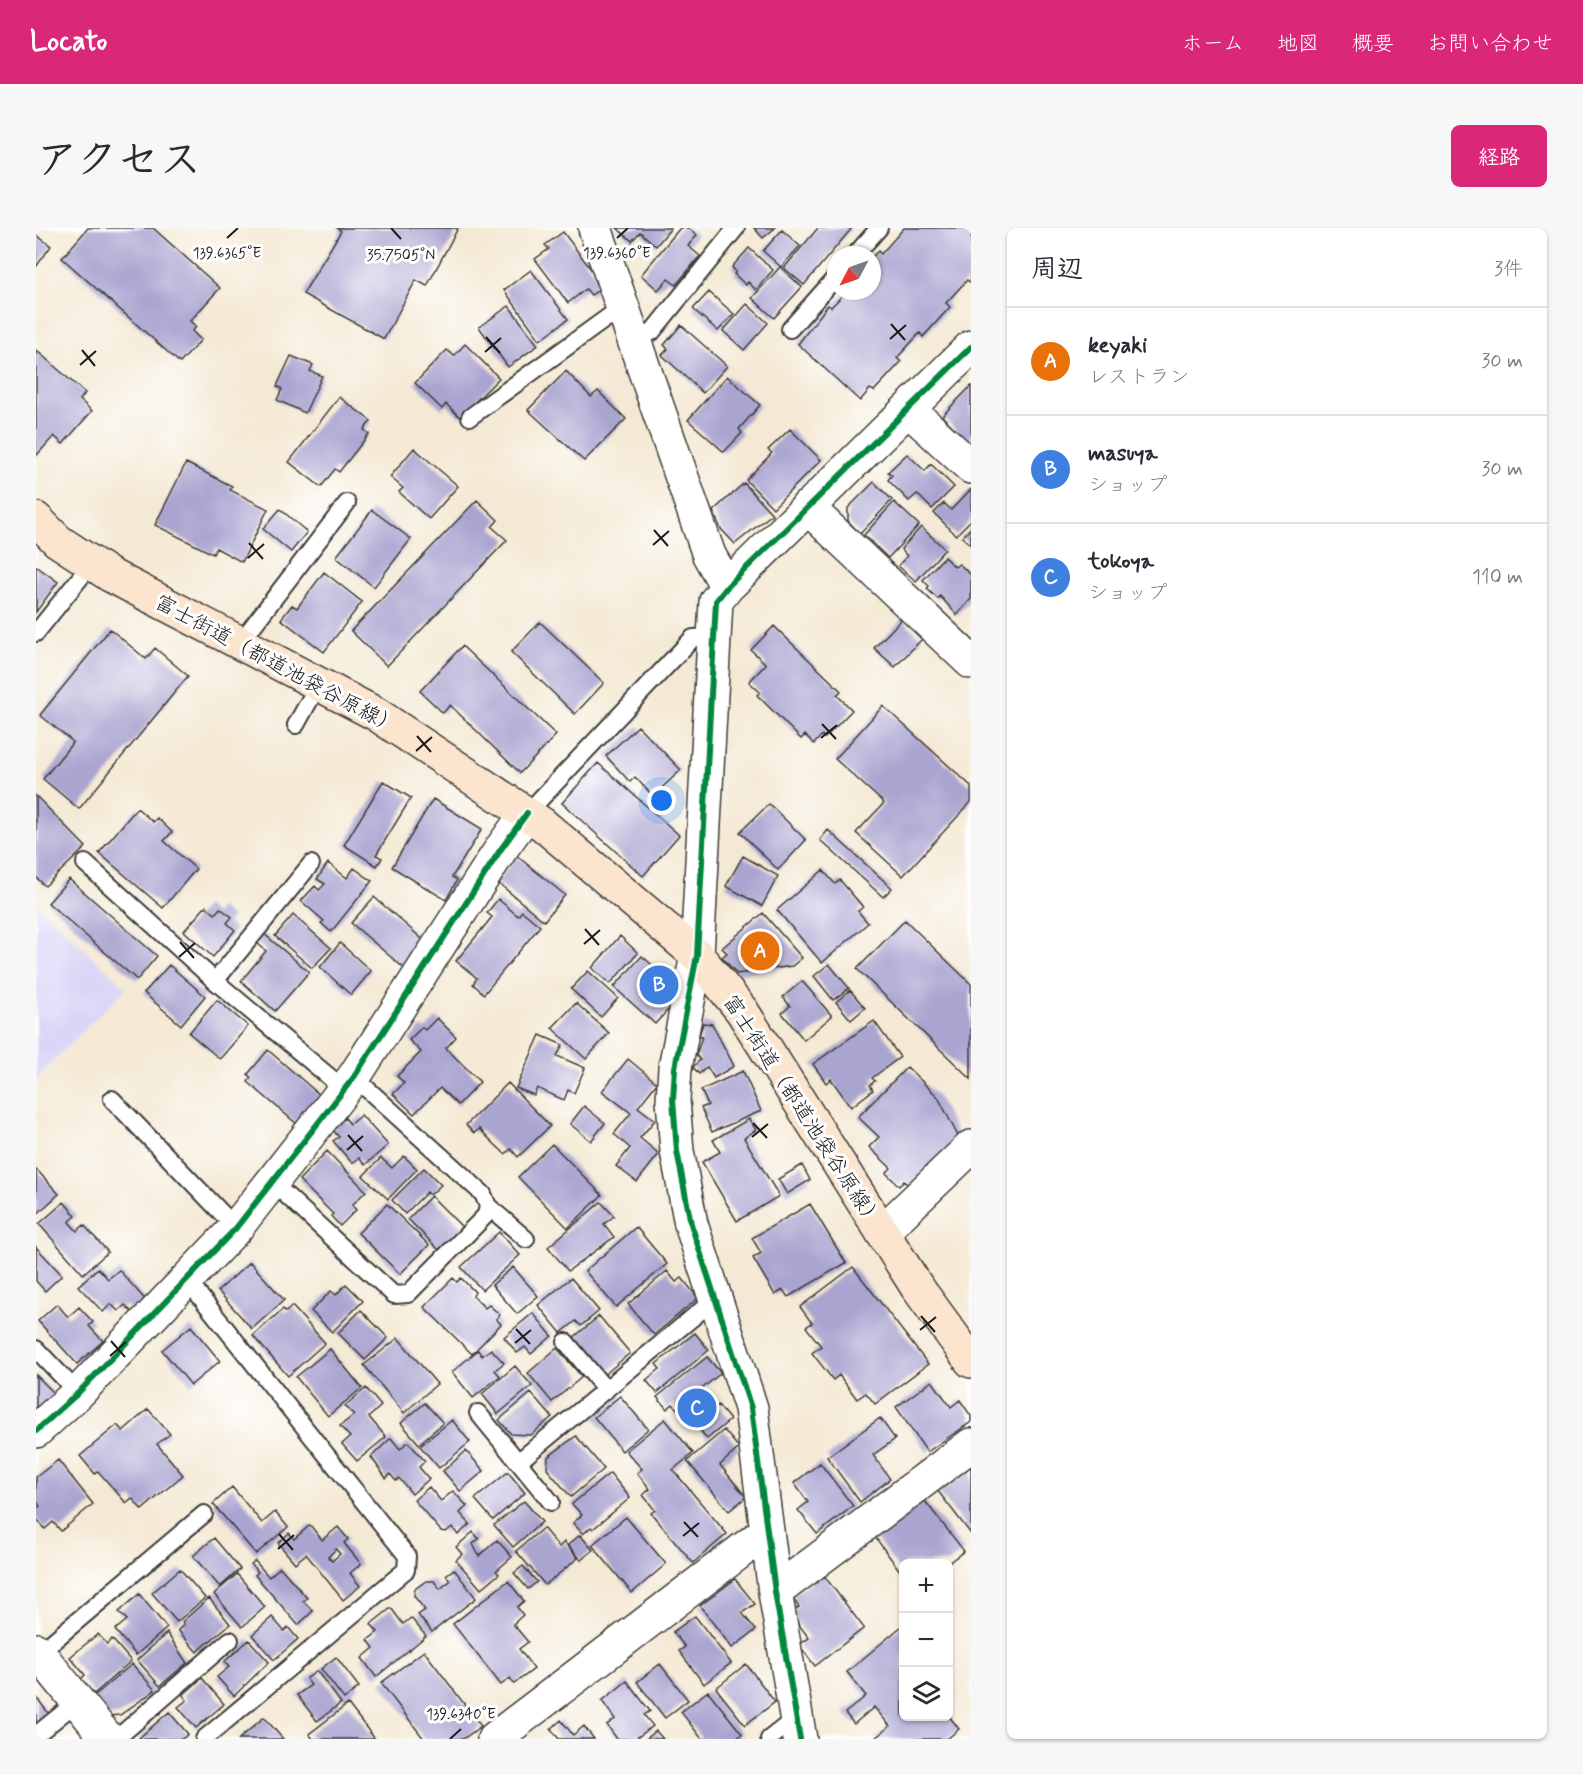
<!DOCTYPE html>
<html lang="ja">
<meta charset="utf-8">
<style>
:root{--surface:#fff;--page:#f7f7f7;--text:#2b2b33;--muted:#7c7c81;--line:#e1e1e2;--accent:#db2777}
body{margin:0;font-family:Mynerve,"Klee One",sans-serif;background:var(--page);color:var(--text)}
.controls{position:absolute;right:18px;bottom:18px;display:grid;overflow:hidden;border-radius:9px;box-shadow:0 2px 4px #0004}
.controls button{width:54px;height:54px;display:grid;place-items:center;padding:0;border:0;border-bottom:2px solid var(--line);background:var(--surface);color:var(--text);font:30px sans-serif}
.compass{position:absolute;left:791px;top:18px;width:54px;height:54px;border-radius:50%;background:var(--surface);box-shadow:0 2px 4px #0004;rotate:229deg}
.you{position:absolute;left:626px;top:573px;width:21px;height:21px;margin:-15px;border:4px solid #fff;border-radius:50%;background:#1a73e8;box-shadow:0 0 0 9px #1a73e833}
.badge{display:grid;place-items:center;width:39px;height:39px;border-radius:50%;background:var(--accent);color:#fff;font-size:20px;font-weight:700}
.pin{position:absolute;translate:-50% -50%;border:3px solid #fff;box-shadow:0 2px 6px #0006}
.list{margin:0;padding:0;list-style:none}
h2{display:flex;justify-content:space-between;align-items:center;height:78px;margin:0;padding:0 24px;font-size:26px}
h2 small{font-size:20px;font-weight:400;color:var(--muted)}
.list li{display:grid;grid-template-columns:39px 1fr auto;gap:18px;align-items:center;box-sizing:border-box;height:108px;padding:0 24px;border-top:2px solid var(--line)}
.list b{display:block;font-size:22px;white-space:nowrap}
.list p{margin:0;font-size:20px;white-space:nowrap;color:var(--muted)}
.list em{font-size:20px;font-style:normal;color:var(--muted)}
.icon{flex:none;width:33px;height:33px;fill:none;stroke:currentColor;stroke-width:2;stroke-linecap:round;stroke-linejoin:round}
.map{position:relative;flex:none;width:935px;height:1511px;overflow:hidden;border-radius:9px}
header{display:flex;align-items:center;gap:36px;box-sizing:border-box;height:84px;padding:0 30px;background:var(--accent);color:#fff}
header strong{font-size:28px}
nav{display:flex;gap:33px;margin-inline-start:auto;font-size:21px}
.intro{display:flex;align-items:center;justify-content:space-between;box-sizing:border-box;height:144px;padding:0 36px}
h1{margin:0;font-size:42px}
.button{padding:15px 27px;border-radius:9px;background:var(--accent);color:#fff;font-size:21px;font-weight:700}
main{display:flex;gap:36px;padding:0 36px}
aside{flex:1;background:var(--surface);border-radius:9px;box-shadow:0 2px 4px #0004}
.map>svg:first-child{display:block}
</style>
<header>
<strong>Locato</strong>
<nav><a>ホーム</a><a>地図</a><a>概要</a><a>お問い合わせ</a></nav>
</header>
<div class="intro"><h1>アクセス</h1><a class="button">経路</a></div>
<main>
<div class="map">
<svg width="935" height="1511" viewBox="0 0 935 1511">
<rect width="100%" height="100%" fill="#fff"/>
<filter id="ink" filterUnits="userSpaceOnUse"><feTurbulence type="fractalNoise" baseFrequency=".0167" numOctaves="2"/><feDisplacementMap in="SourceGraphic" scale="12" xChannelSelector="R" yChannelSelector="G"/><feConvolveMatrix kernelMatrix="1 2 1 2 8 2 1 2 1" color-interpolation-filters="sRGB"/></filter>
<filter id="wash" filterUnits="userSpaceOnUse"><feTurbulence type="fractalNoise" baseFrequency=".008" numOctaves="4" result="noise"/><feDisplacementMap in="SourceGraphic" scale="24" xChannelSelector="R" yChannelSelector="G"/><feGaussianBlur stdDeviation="1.35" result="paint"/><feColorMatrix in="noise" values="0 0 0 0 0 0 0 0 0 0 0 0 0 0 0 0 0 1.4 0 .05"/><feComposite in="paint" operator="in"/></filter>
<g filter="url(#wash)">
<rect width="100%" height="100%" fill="#f4e9d4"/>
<path fill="#dad6f7" d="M0 676 90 760 0 850Z"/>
<g id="blocks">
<path fill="#aaa4d0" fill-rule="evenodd" d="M52 0H117L184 60 154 93 160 99 156 103 165 112 144 135 26 30Z
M301 0H422L391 58 380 52 348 111 267 66 305 3Z
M581 0H635L620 18 604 4 596 13Z
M644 0H652L661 7 652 18 664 28 640 57 632 51 622 62 605 47Z
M718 0H739L727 10Z
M782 0H816L768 57 748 40Z
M868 0H935V55L931 52 910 75 914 79 887 109 884 105 861 130 865 134 838 163 834 161 824 173 762 116 792 77 795 79 811 63H836V29L842 23 845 26Z
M746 2 764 18 745 39 727 23Z
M527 4 563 52 559 54 564 61 555 67 550 61 532 75 499 31 513 21 509 17Z
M0 7 15 18 0 39Z
M713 20 737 42 720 62 712 54 710 57 698 46 700 44 696 39Z
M744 39 766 59 738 90 716 70Z
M495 42 532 91 504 112 468 62Z
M673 64 698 86 682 103 657 81Z
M711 76 732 95 708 122 687 103Z
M473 78 502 117 472 139 443 99Z
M645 97 691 138 667 165 626 127 632 121 628 117Z
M429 116 463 150 424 189 410 176 406 181 379 155 411 122 418 128Z
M0 122 49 165 44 172 56 183 27 216 18 208 0 228Z
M255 128 277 137 274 143 286 148 269 185 241 172 246 161 241 158Z
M530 143 555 169 562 163 590 191 548 233 492 182Z
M691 148 724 177 703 201 706 205 688 224 652 192Z
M935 158V217L906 188Z
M303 169 335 193 328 202 333 206 303 244 299 241 285 259 253 234Z
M754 201 785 232 737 280 710 252 736 225 732 222Z
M378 220 422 258 393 291 363 264 367 260 354 249Z
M871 226 889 243 895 236 918 259 896 281 881 266 873 273 852 252 856 247 852 244Z
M150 235 196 258 194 262 232 281 206 334 180 320 177 326 119 297Z
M838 254 856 272 824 306 812 293V280Z
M708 255 736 286 699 316 685 301 677 283Z
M935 261V292L920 307 898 285 908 275 915 282Z
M441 272 462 292 456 299 471 312 351 438 315 403Z
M858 274 883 297 852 330 828 307Z
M244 281 271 304 255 324 227 301Z
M336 282 375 311 338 359 300 329Z
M885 299 909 321 880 353 862 338 871 328 865 321Z
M935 300V317L926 309Z
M908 329 919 339 923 336 935 347V371L921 387 904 368 902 371 891 361 893 358 887 352Z
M0 338 22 354 0 384Z
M288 344 326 374 288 424 245 391 256 377 261 380Z
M866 391 886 411 859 439 838 420Z
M504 394 568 455 539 486 475 424Z
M738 398 805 463 801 467 816 482 789 510 786 507 778 516 769 507 765 511 721 467 724 464 713 454 730 436 715 422Z
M74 401 110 431 119 420 152 448 43 581 7 551 37 514 4 487Z
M426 418 520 507 484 545 414 477 407 485 384 463Z
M847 478 935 558V574L867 648 820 605 848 575 799 531Z
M602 498 645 542 617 568 599 549 594 554 570 528Z
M562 535 643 607 607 648 526 575Z
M347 553 375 570 340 627 346 630 341 638 308 617Z
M0 568 50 619 9 658 0 649Z
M397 571 446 601 416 649 421 652 410 672 356 639Z
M733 576 770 612 742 642 704 604Z
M101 580 117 594 121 590 136 604 128 613 160 641 127 680 63 625Z
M792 602 856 660 847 669 784 612Z
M481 628 529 667 508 693 461 654Z
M707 628 742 648 726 678 690 658Z
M292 635 311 650 318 640 336 653 295 704 285 695 288 693 265 673 279 658 283 662 289 656 281 651Z
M787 642 799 656 804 652 827 679 822 683 832 695 786 735 741 682Z
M33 651 121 728 101 752 12 675Z
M338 669 392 716 369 741 315 695Z
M462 671 482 688 486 683 504 698 448 766 437 756 441 750 420 733 456 689 451 685Z
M170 678 179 686 184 680 196 689 191 695 199 702 177 729 148 703Z
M727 685 766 730 756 738 701 746 686 729 691 725 686 720Z
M257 687 295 720 276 740 239 708Z
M869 692 935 756V851L821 741Z
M227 705 273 744 239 783 205 753 230 723 220 714Z
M584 708 602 725 574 756 556 740Z
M304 715 335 743 315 767 284 739Z
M606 728 642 760 635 767 641 772 619 796 578 759Z
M793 736 813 760 797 772 778 748Z
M133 737 169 768 145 797 108 765Z
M552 743 582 770 565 789 535 761Z
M766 753 796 788 768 812 746 785 754 778 747 769Z
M814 762 829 780 815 792 800 774Z
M181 772 212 798 184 831 153 805Z
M540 775 573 805 550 831 516 800Z
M401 790 420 809 410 820 444 854 422 877 404 860 378 886 357 866 368 855 361 848 385 824 373 812 386 799 389 802Z
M838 793 864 829 836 850 839 853 834 857 837 862 815 879 795 851 790 855 777 836Z
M667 795 676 796 698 838 678 850 671 839 663 846 657 839 664 832 660 827 666 809 663 808Z
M504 807 527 817 521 828 549 840 538 865 532 862 528 872 501 860 498 867 480 860Z
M232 822 286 869 262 897 212 854 215 850 212 846Z
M592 831 621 855 602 879 619 892 604 910 623 926 601 954 580 938 594 920 578 906 595 885 566 863Z
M871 839 902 869 923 910 874 959 868 953 863 958 850 945 855 940 833 919 843 909 822 889Z
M707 843 725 883 676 904 665 880 672 877 665 862Z
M472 855 514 898 482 929 475 921 469 926 443 901 438 905 430 897Z
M548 878 569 895 555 913 534 896Z
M325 887 352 917 329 937 323 930 316 935 297 913 303 909 296 901 309 890 314 896Z
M713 891 720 902 708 910 743 968 701 993 666 934 684 924 677 912Z
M516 916 566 967 532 1000 482 949Z
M291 923 330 963 316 977 320 982 304 998 295 988 297 986 263 952Z
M368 928 381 941 352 971 327 948 345 930 356 940Z
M766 937 774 952 751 966 742 951Z
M388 940 405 957 394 967 391 964 369 986 356 972Z
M0 941 23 966 0 987Z
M395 968 427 1000 404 1023 372 991Z
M28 974 40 988 33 994 41 1003 48 997 72 1024 47 1046 3 996Z
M565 974 578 988 568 996 578 1009 532 1043 512 1019Z
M351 976 393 1017 364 1046 322 1005Z
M774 976 810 1035 752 1069 747 1062 739 1067 717 1030 725 1025 716 1010Z
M600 999 631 1036 580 1079 549 1043Z
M463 1004 484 1027 446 1062 425 1039Z
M0 1019 26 1047 9 1063 0 1053Z
M214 1034 248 1072 216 1101 182 1063Z
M477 1039 502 1068 481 1086 456 1057Z
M817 1039 892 1136 839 1176 830 1165 821 1171 803 1147 797 1152 776 1125 785 1118 770 1099 776 1095 764 1079Z
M62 1040 72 1051 83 1042 114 1077 101 1089 89 1077 82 1083 75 1076 67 1084 42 1058Z
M631 1043 640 1054 646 1050 662 1070 618 1107 592 1076Z
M417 1050 421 1054 425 1050 439 1064 437 1068 449 1080 453 1077 464 1087 460 1091 465 1096 436 1126 388 1079Z
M535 1050 563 1083 545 1098 540 1093 525 1105 502 1077Z
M310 1056 327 1073 296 1104 275 1083 295 1063 300 1067Z
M21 1076 32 1089 43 1079 57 1094 53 1098 67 1113 41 1136 2 1093Z
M256 1078 289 1115 252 1148 217 1108 247 1081 250 1084Z
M325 1082 352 1110 329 1132 302 1105Z
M497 1085 516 1108 495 1126 489 1119 481 1125 468 1109Z
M563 1088 594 1125 568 1147 537 1110Z
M155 1098 184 1133 155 1157 126 1122Z
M659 1105 673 1122 621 1165 610 1152 624 1141 620 1136Z
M362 1110 401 1156 368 1185 328 1137Z
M521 1120 546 1149 516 1174 492 1145Z
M294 1121 326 1160 292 1188 260 1149Z
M455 1121 468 1135 459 1142 464 1148 437 1170 416 1144 442 1122 446 1128Z
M671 1129 685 1145 641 1181 637 1176 631 1181 621 1169Z
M479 1138 496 1158 462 1186 446 1166Z
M0 1147 19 1166 0 1185Z
M896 1153 915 1179 924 1172 935 1188V1194L891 1224 860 1179Z
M330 1160 345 1178 333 1189 350 1209 321 1233 306 1216 314 1209 304 1198 318 1187 309 1178Z
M495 1165 516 1189 495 1207 475 1206 463 1192Z
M665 1165 678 1181 682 1177 694 1192 671 1211 647 1180Z
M584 1168 612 1201 586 1223 558 1189Z
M389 1175 407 1195 383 1216 365 1195Z
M112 1181 134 1206 121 1216 147 1247 106 1282 96 1270 90 1275 62 1243 59 1246 44 1228 81 1197 87 1203Z
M844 1190 859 1211 837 1227 854 1251 824 1274 791 1229Z
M629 1191 657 1225 637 1242 691 1306 657 1335 615 1285 619 1282 607 1267 614 1261 601 1245 606 1241 590 1223Z
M416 1192 434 1214 403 1240 384 1218Z
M688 1202 703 1220 684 1237 710 1269 693 1283 651 1233Z
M540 1208 568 1241 535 1269 511 1241 512 1229Z
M355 1210 364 1221 372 1214 389 1233 383 1239 393 1251 376 1266 363 1250 360 1253 354 1246 350 1250 335 1229Z
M430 1223 448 1243 424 1263 407 1243Z
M935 1228V1306L895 1254Z
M22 1232 57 1276 25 1303 17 1294 9 1301 0 1290V1281L4 1278 0 1272V1249Z
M784 1235 817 1278 781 1306 762 1282 772 1274 758 1255Z
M472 1244 489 1265 457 1292 439 1271Z
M574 1245 594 1270 557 1301 555 1299 547 1306 537 1295 546 1287 536 1276Z
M196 1259 226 1295 239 1284 252 1299 220 1326 177 1276Z
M393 1259 405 1273 417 1263 431 1278 424 1285 434 1296 422 1307 416 1299 410 1304 405 1303 378 1272Z
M882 1264 928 1323 912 1335H867V1347L833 1301Z
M488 1273 506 1294 477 1319 458 1297Z
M590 1289 630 1336 596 1365 556 1317Z
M274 1297 286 1312 302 1299 312 1311 308 1315 325 1336 314 1345 324 1358 307 1372 270 1326 259 1335 242 1315 253 1305 258 1311ZM300 1321 304 1326 296 1333 292 1329Z
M507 1300 523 1319 528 1314 542 1330 509 1357 480 1323Z
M437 1304 443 1311 437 1316 443 1328 461 1312 476 1329 460 1343 463 1346 445 1361 420 1332 426 1326 420 1319Z
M544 1307 557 1322 545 1332 532 1317Z
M178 1310 204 1341 184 1359 157 1328Z
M219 1333 233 1349 244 1339 271 1370 267 1373 277 1383 262 1397 219 1347 222 1344 215 1336Z
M487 1338 501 1354 492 1361 478 1345Z
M144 1341 169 1370 141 1394 116 1365Z
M418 1341 440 1370 396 1404 382 1387 389 1382 378 1368 379 1361 390 1353H398L404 1361 414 1353 410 1347Z
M786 1345 828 1400 779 1438 763 1417 773 1410 754 1385 763 1379 755 1369Z
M201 1346 229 1379 206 1399 178 1366Z
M699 1351 719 1376 706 1385 720 1402 696 1420 664 1378Z
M472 1353 488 1373 481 1379 487 1387 477 1396 492 1414 483 1421 498 1441 478 1456 474 1450 465 1457 417 1396Z
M103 1366 131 1400 100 1427 79 1402 91 1392 83 1384Z
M173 1370 194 1396 161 1424 142 1402 148 1397 146 1394Z
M355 1380 367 1396 375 1390 390 1408 340 1449 326 1430 338 1420 332 1412 342 1404 335 1396Z
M659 1388 695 1435 668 1456 643 1423 649 1419 637 1404Z
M236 1389 248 1403 252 1399 262 1411 238 1432 216 1407Z
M867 1397V1488H913L923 1501 911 1511H838L854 1498 838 1479 818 1496 809 1485 830 1468 811 1444Z
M131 1405 151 1435 124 1458 101 1432Z
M62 1406 71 1416 76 1411 95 1433 58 1466 45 1451 49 1447 34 1429Z
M213 1412 233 1434 198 1468 181 1449 193 1439 188 1434Z
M388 1423 445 1498 427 1511H388L345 1455Z
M300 1429 323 1459 308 1471 285 1441Z
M96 1436 119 1462 84 1487 71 1488 57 1469Z
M624 1436 652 1472 629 1490 601 1454Z
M710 1436 739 1474 709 1497 680 1460Z
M281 1443 305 1475 281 1493 261 1467 275 1457 270 1451Z
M166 1450 188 1476 160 1500 142 1479 151 1472 147 1467Z
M591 1453 614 1483 608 1487 617 1498 599 1511H581L571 1497 579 1491 566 1473Z
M672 1463 706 1506 700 1511H666L645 1484Z
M0 1469 14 1487 0 1498Z
M312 1476 339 1511H277L273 1506Z
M133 1484 152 1506 146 1511H102Z
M228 1489 247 1511H203Z
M525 1492 537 1507 548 1498 558 1511H523L515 1501Z
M620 1503 627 1511H610Z"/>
</g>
</g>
<g filter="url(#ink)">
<use href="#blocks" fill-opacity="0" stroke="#3c3b38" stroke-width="1.5"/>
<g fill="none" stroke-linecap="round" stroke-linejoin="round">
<defs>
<path id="service" d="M819 27 843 0
M754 101 800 49
M599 110 616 104 700 0
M434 189 575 87 588 82
M0 405 56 335
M203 416 311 275
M260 497 282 457
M491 585 657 410 676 409
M49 635 179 753 309 862
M179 753 275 636
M76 871 200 1000
M236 954 358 1067 372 1066 450 987 452 978 447 966 318 849
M452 978 490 1011
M151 1052 371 1328 370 1342 365 1346 168 1511
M530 1114 570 1162
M0 1121 42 1165
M442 1185 515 1274
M482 1234 679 1071
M3 1425 168 1286
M0 1507 42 1473
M80 1511 194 1412
M733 1511 761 1489"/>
<path id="minor" d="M559 0 673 327 691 359
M872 181 935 239
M771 279 935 434
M846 1004 935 919
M0 1203 42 1165 200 1000 318 849 465 621 491 585
M739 1364 935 1217
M0 1422 72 1511
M458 1511 731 1303
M764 1511 739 1364 715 1180 655 996 641 923 637 872 639 840 661 727 680 373 691 359 935 119"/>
<path id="secondary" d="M0 291 22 313 74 347 340 486 506 596 661 727 706 783 881 1059 935 1133"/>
</defs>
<use href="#service" stroke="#3c3b38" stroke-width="20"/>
<use href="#minor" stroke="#3c3b38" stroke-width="36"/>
<use href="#secondary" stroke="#3c3b38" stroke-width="36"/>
<use href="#service" stroke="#fff" stroke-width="16"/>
<use href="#minor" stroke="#fff" stroke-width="33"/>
<use href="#secondary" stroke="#fce5cf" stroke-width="33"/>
<defs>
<path id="cycleway" d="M0 1203 42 1165 200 1000 318 849 465 621 491 585
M764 1511 739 1364 715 1180 655 996 641 923 637 872 639 840 661 727 680 373 691 359 935 119"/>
</defs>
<use href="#cycleway" stroke="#fff" stroke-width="10"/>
<use href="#cycleway" stroke="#00873e" stroke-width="6"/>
</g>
</g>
<path fill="none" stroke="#1c1c1c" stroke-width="2" d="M355 0 365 11M191 10 202 0M581 10 592 0M855 96 869 112M450 109 464 125M854 111 870 97M46 122 59 138M449 124 465 110M44 137 60 123M618 302 632 318M213 315 227 331M617 317 633 303M212 330 228 316M786 496 800 511M381 508 395 524M785 510 801 497M380 523 396 509M549 701 563 717M144 714 158 730M548 716 564 702M143 729 159 715M717 895 731 910M312 907 326 923M716 909 732 896M311 922 327 908M885 1088 899 1104M480 1101 494 1116M884 1102 900 1089M75 1113 89 1129M479 1115 495 1102M74 1128 90 1114M648 1294 662 1309M243 1306 257 1322M647 1308 663 1295M242 1321 258 1307M414 1511 425 1501"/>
<g text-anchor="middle" stroke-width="6" stroke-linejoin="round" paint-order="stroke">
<g font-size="21" fill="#1c1c1c" stroke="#fff">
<text transform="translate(241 436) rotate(28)" y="7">富士街道（都道池袋谷原線）</text>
<text transform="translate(767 883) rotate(57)" y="7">富士街道（都道池袋谷原線）</text>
</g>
</g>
<g font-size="15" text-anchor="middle" fill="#1c1c1c" stroke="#fff" stroke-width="6" stroke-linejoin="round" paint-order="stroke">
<text x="191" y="30">139.6365°E</text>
<text x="581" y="30">139.6360°E</text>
<text x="365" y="32">35.7505°N</text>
<text x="425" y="1491">139.6340°E</text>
</g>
</svg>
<div class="controls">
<button>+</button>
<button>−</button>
<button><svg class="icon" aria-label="layers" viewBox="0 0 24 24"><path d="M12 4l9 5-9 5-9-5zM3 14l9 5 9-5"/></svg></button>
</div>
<svg class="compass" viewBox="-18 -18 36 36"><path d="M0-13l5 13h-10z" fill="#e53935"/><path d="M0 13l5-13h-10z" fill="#7c7c81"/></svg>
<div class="you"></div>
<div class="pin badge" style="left:724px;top:723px;background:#e8710a">A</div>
<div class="pin badge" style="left:623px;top:757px;background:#3f7fe0">B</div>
<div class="pin badge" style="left:661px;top:1180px;background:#3f7fe0">C</div>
</div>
<aside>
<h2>周辺<small>3件</small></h2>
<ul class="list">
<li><span class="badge" style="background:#e8710a">A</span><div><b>keyaki</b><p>レストラン</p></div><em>30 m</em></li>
<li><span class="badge" style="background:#3f7fe0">B</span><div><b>masuya</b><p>ショップ</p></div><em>30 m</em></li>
<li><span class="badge" style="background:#3f7fe0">C</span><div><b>tokoya</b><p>ショップ</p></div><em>110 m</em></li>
</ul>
</aside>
</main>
